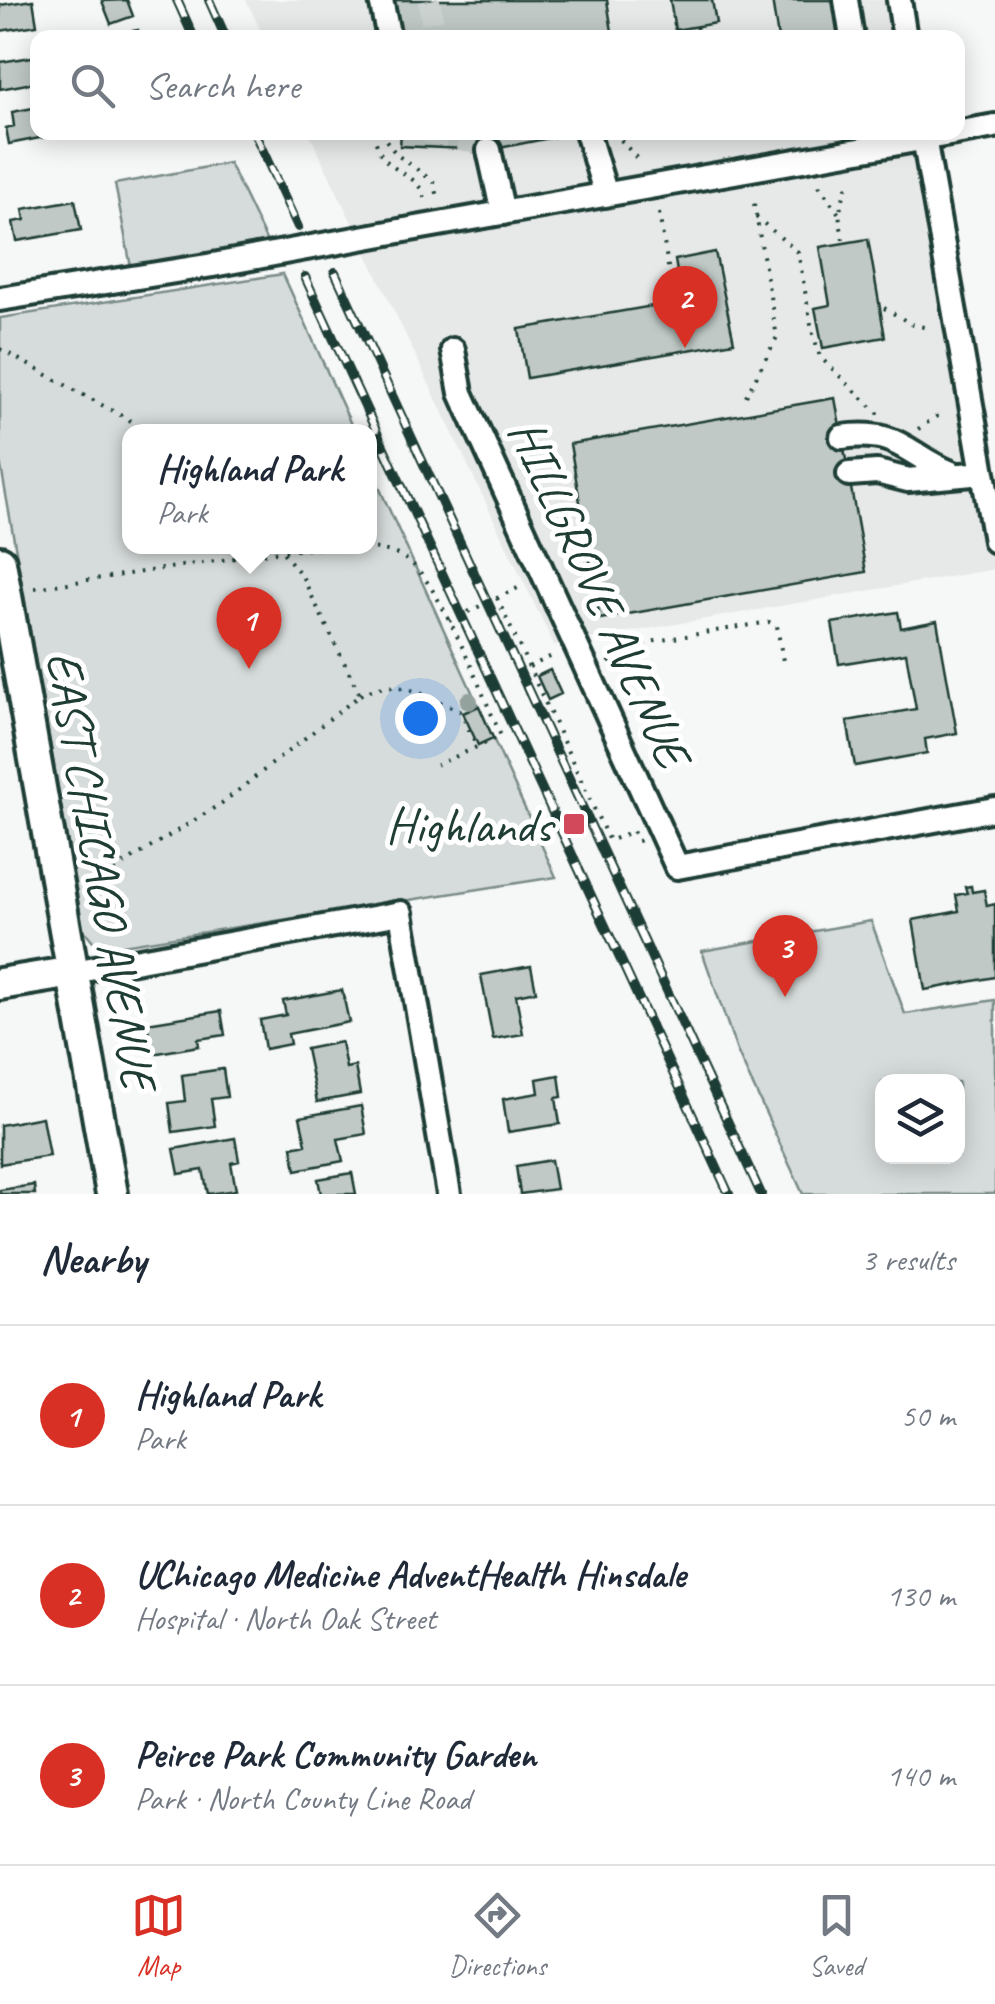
<!DOCTYPE html>
<meta charset="utf-8">
<style>
:root{--surface:#fff;--page:#f2f2f3;--text:#1f2937;--muted:#747a83;--line:#e0e1e3;--accent:#d93025}
body{margin:0;font-family:Caveat,sans-serif;background:var(--page);color:var(--text)}
.controls{position:absolute;right:30px;bottom:30px;display:grid;overflow:hidden;border-radius:20px;box-shadow:0 5px 25px #0003}
.controls button{width:90px;height:90px;display:grid;place-items:center;padding:0;border:0;border-bottom:2px solid var(--line);background:var(--surface);color:var(--text);font:50px sans-serif}
.you{position:absolute;left:420px;top:718px;width:35px;height:35px;margin:-25px;border:8px solid #fff;border-radius:50%;background:#1a73e8;box-shadow:0 0 0 15px #1a73e833}
.badge{display:grid;place-items:center;width:65px;height:65px;border-radius:50%;background:var(--accent);color:#fff;font-size:32px;font-weight:700}
.pin{position:absolute;translate:-50% -82px;filter:drop-shadow(0 2px 5px #0008)}
.pin::after{content:'';position:absolute;top:52px;width:35px;height:30px;background:inherit;clip-path:polygon(0 0,100% 0,50% 100%)}
.popup{position:absolute;left:122px;top:424px;width:255px;height:130px;box-sizing:border-box;display:grid;place-content:center;border-radius:20px;background:var(--surface);filter:drop-shadow(0 2px 8px #0005);font-size:32px;white-space:nowrap;color:var(--muted)}
.popup b{font-size:38px;color:var(--text)}
.popup::after{content:'';position:absolute;left:50%;top:100%;margin-left:-20px;border:20px solid transparent;border-top-color:var(--surface)}
.list{margin:0;padding:0;list-style:none}
h2{display:flex;justify-content:space-between;align-items:center;height:130px;margin:0;padding:0 40px;font-size:42px}
h2 small{font-size:32px;font-weight:400;color:var(--muted)}
.list li{display:grid;grid-template-columns:65px 1fr auto;gap:30px;align-items:center;box-sizing:border-box;height:180px;padding:0 40px;border-top:2px solid var(--line)}
.list b{display:block;font-size:38px;white-space:nowrap}
.list p{margin:0;font-size:32px;white-space:nowrap;color:var(--muted)}
.list em{font-size:32px;font-style:normal;color:var(--muted)}
.icon{flex:none;width:55px;height:55px;fill:none;stroke:currentColor;stroke-width:2;stroke-linecap:round;stroke-linejoin:round}
.map{position:relative;flex:none;width:995px;height:1194px;overflow:hidden}
.search{position:absolute;background:var(--surface);box-shadow:0 5px 25px #0003;left:30px;right:30px;top:30px;height:110px;display:flex;align-items:center;gap:25px;box-sizing:border-box;padding:0 35px;border-radius:20px;color:var(--muted);font-size:38px}
.sheet{height:670px;background:var(--surface)}
nav{display:flex;justify-content:space-around;align-items:center;box-sizing:border-box;height:140px;border-top:2px solid var(--line);background:var(--surface);font-size:28px;color:var(--muted)}
nav a{display:grid;justify-items:center;gap:5px}
nav .on{color:var(--accent)}
.map>svg:first-child{display:block}
</style>
<div class="map">
<svg width="995" height="1194" viewBox="0 0 995 1194">
<rect width="100%" height="100%" fill="#f6f7f7"/>
<filter id="ink" filterUnits="userSpaceOnUse"><feTurbulence type="fractalNoise" baseFrequency=".01" numOctaves="2"/><feDisplacementMap in="SourceGraphic" scale="20" xChannelSelector="R" yChannelSelector="G"/><feConvolveMatrix kernelMatrix="1 2 1 2 8 2 1 2 1" color-interpolation-filters="sRGB"/></filter>
<g filter="url(#ink)">
<path fill="#e6e9e8" d="M246 0H897L904 37H264Z
M309 133H920L995 569 554 645Z"/>
<path fill="#d6dcdb" stroke="#7a8c88" stroke-width="2.5" fill-rule="evenodd" d="M229 163 267 242 131 267 115 184Z
M283 274 354 431 129 432V546H369V465L556 877 110 947 93 941 83 929 0 461V318Z
M871 921 905 1014 995 1000V1194H803L737 1051 702 951ZM882 1082H958V1156H882Z"/>
<path fill="#c0c9c6" stroke="#1f3d34" stroke-width="2.5" d="M33 0 37 25 0 31V5Z
M127 0 133 16 111 24 102 1Z
M392 0H607L613 38H399Z
M670 0H712L716 23 675 30Z
M772 0H834L840 38H778Z
M138 30 139 38H117L116 34Z
M38 56V82L0 89V62Z
M38 107V132H54L55 135 9 144 6 128 14 126 12 112Z
M401 132H580L489 150 400 146Z
M75 200 81 230 17 241 13 222 25 220 23 209Z
M868 239 885 337 823 348 815 308 830 305 820 247Z
M715 252 734 342 527 378 519 329 682 301 675 260Z
M835 398 866 572 600 619 570 444Z
M898 612 901 628 937 621 957 733 925 739 927 753 855 766 847 721 916 709 906 653 839 664 832 623Z
M550 670 561 694 548 700 537 676Z
M479 706 493 738 478 745 463 713Z
M971 886 972 892 984 890 987 906 995 904V977L925 990 913 920 959 911 956 895 967 893 965 887Z
M531 966 536 991 516 995 523 1034 493 1039 481 975Z
M342 990 349 1022 288 1034 290 1044 265 1049 260 1020 286 1015 283 1001Z
M221 1011 225 1035 198 1039 199 1046 152 1054 147 1023Z
M341 1042 346 1068 355 1066 360 1094 317 1102 306 1049Z
M223 1069 227 1097 211 1099 215 1126 173 1132 169 1103 185 1101 182 1075Z
M559 1075 562 1097 556 1098 560 1124 508 1132 503 1099 539 1093 537 1079Z
M361 1106 366 1134 338 1139 343 1161 296 1170 292 1147 306 1144 300 1117Z
M42 1117 49 1156 0 1164V1125Z
M235 1138 239 1161 231 1163 236 1190 208 1194 203 1170 179 1174 174 1149Z
M551 1160 556 1189 520 1194 516 1166Z
M352 1173 356 1194H321L318 1179Z
M34 1185 35 1194H0V1190Z"/>
<g fill="none" stroke-linecap="round" stroke-linejoin="round">
<path stroke="#cbd2d0" stroke-width="22" stroke-dasharray="22 11" stroke-linecap="butt" d="M429 0 435 38
M426 132 471 141 489 150"/>
<defs>
<path id="minor" d="M381 0 389 38
M846 0 852 38
M899 0 905 38
M587 132 606 195
M923 132 995 541
M489 150 503 213
M405 230 995 126
M0 299 213 265
M453 350 461 393 677 867 995 809
M842 437C902 429 906 456 954 474
M849 474 877 472 908 480 983 473
M73 972 401 913 449 1194"/>
<path id="major" d="M0 562 112 1194
M0 984 73 972"/>
</defs>
<use href="#minor" stroke="#1f3d34" stroke-width="30"/>
<use href="#major" stroke="#1f3d34" stroke-width="38"/>
<path stroke="#1f3d34" stroke-width="4" stroke-dasharray="2.5 8" stroke-linecap="butt" d="M696 27 703 38
M374 132C380 180 420 165 426 204
M380 132 396 154 434 182 439 201
M614 132 640 162
M743 132 744 142
M819 185 839 214
M659 213 674 302
M756 217 798 252 812 330 820 357 879 414
M843 240 839 214 848 180
M884 308 913 325 929 328
M0 349 151 432
M746 396 777 337 753 197
M918 429 936 417 945 416
M276 546 282 551 351 546
M354 546C375 548 396 550 412 564 443 591 483 696 501 736L437 765
M35 588 282 551 302 576 360 695 222 803 87 887
M497 598 609 841 633 831 637 841 642 840
M449 621 520 587
M609 663 622 648 632 645 769 622 777 626 784 667
M529 667 554 655
M360 695C397 675 425 696 460 711L477 747"/>
<use href="#minor" stroke="#fff" stroke-width="22"/>
<use href="#major" stroke="#fff" stroke-width="30"/>
<defs>
<path id="rail" d="M177 0 194 38
M209 0 226 38
M254 132 298 227
M335 272 761 1194
M305 277 729 1194"/>
</defs>
<use href="#rail" stroke="#1f3d34" stroke-width="10"/>
<use href="#rail" stroke="#fff" stroke-width="6" stroke-dasharray="19" stroke-linecap="butt"/>
<defs>
<path id="minor-bridge" d="M213 265 405 230"/>
</defs>
<use href="#minor-bridge" stroke="#1f3d34" stroke-width="30" stroke-linecap="butt"/>
<use href="#minor-bridge" stroke="#fff" stroke-width="22"/>
</g>
<circle fill="#94a29e" cx="469" cy="701" r="9"/>
</g>
<rect fill="#d1495b" stroke="#fff" stroke-width="4" x="562" y="812" width="24" height="24" rx="5"/>
<g text-anchor="middle" stroke-width="10" stroke-linejoin="round" paint-order="stroke">
<g font-size="50" fill="#1f3d34" stroke="#fff">
<text transform="translate(601 592) rotate(66)" y="18">HILLGROVE AVENUE</text>
<text transform="translate(103 870) rotate(80)" y="18">EAST CHICAGO AVENUE</text>
</g>
<g font-size="50" fill="#1f3d34" stroke="#fff" text-anchor="end">
<text x="552" y="842">Highlands</text>
</g>
</g>
</svg>
<div class="controls">
<button><svg class="icon" aria-label="layers" viewBox="0 0 24 24"><path d="M12 4l9 5-9 5-9-5zM3 14l9 5 9-5"/></svg></button>
</div>
<div class="you"></div>
<div class="pin badge" style="left:249px;top:669px">1</div>
<div class="popup"><b>Highland Park</b>Park</div>
<div class="pin badge" style="left:685px;top:348px">2</div>
<div class="pin badge" style="left:785px;top:997px">3</div>
<div class="search"><svg class="icon" aria-label="search" viewBox="0 0 24 24"><circle cx="10" cy="10" r="6"/><path d="M15 15l6 6"/></svg>Search here</div>
</div>
<section class="sheet">
<h2>Nearby<small>3 results</small></h2>
<ul class="list">
<li><span class="badge">1</span><div><b>Highland Park</b><p>Park</p></div><em>50 m</em></li>
<li><span class="badge">2</span><div><b>UChicago Medicine AdventHealth Hinsdale</b><p>Hospital · North Oak Street</p></div><em>130 m</em></li>
<li><span class="badge">3</span><div><b>Peirce Park Community Garden</b><p>Park · North County Line Road</p></div><em>140 m</em></li>
</ul>
</section>
<nav>
<a class="on"><svg class="icon" aria-label="map" viewBox="0 0 24 24"><path d="M3 6l6-2 6 2 6-2v14l-6 2-6-2-6 2zM9 4v14M15 6v14"/></svg>Map</a>
<a><svg class="icon" aria-label="directions" viewBox="0 0 24 24"><path d="M12 3l9 9-9 9-9-9zM9 14v-3h6M13 9l2 2-2 2"/></svg>Directions</a>
<a><svg class="icon" aria-label="saved" viewBox="0 0 24 24"><path d="M7 4h10v16l-5-4-5 4z"/></svg>Saved</a>
</nav>
